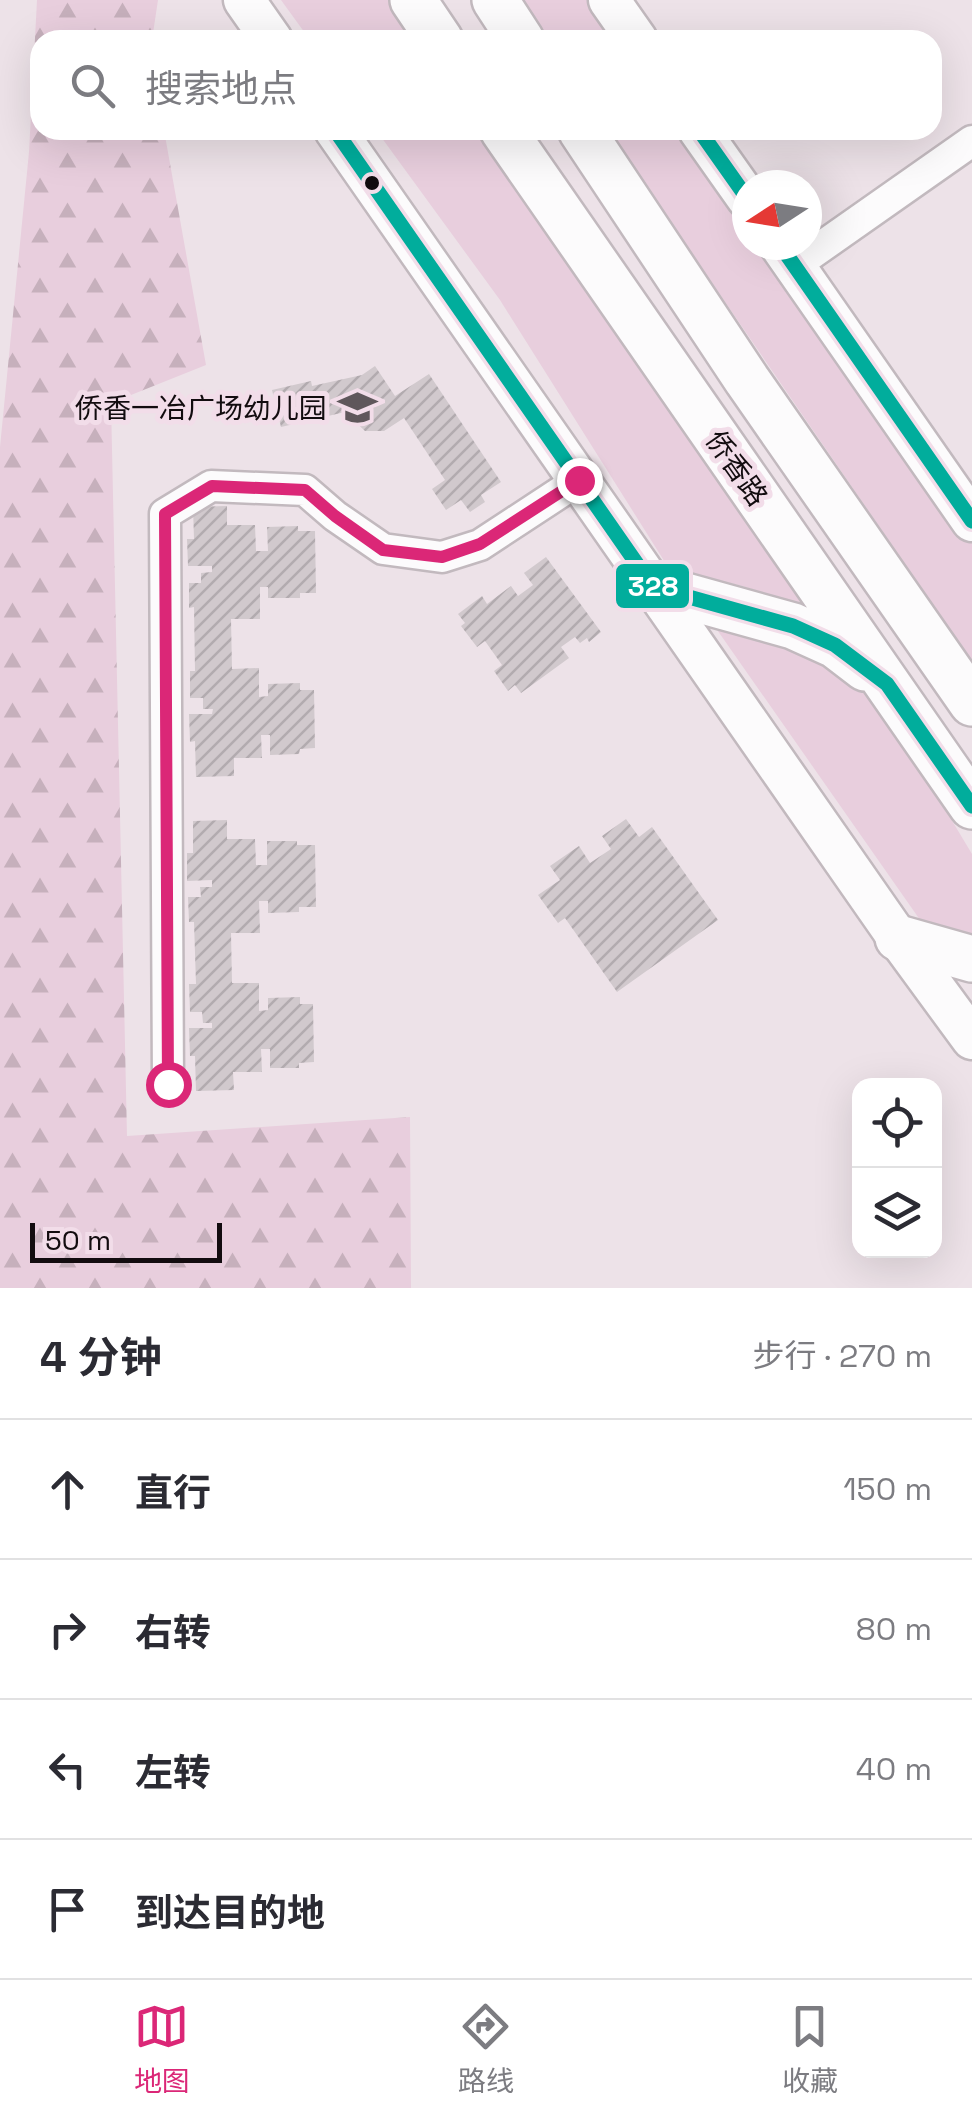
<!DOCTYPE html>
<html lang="zh">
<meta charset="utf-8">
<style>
:root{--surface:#fff;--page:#f7f7f7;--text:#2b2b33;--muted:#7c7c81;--line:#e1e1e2;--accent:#db2777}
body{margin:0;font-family:"Space Grotesk","Noto Sans SC",sans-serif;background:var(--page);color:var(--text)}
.controls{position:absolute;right:30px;bottom:30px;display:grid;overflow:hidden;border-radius:20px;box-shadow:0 10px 40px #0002}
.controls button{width:90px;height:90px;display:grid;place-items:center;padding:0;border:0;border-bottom:2px solid var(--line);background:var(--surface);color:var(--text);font:50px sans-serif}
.compass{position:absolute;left:732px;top:170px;width:90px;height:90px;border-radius:50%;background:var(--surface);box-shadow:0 10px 40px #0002;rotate:258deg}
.scale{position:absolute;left:30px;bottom:25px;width:192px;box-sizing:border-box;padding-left:10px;border:5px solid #120c0f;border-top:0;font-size:28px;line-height:35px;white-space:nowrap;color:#120c0f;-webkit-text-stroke:8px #f2dde9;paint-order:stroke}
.stop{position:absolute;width:30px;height:30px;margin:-22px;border:8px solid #db2777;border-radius:50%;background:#fff}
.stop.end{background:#db2777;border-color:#fff;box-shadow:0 2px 10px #0008}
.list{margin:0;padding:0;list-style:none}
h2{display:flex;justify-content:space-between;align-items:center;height:130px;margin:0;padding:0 40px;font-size:42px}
h2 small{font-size:32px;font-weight:400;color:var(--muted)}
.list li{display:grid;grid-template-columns:65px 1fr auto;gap:30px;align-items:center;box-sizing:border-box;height:140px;padding:0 40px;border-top:2px solid var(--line)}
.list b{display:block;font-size:38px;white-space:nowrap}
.list em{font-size:32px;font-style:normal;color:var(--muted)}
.icon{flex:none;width:55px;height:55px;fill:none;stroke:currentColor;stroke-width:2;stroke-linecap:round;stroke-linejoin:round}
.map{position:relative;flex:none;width:972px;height:1288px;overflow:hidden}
.search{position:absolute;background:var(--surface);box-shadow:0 10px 40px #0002;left:30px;right:30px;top:30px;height:110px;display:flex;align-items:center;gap:25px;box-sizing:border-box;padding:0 35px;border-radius:30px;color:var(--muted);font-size:38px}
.sheet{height:690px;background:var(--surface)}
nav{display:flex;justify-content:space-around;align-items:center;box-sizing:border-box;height:140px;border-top:2px solid var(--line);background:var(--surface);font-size:28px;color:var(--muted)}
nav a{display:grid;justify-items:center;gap:5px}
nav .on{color:var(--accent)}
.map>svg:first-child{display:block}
</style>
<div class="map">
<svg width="972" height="1288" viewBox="0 0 972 1288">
<defs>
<pattern id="forest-firs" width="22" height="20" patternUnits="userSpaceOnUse" patternTransform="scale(2.5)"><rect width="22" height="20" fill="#e8cedd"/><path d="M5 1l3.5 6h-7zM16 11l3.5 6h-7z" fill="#c6b0bc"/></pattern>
<pattern id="building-hatch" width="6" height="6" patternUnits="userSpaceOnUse" patternTransform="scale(2.5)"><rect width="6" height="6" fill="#d1c9cd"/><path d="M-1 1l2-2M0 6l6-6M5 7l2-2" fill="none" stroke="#b2abaf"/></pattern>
</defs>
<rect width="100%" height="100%" fill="#ede2e8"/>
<path fill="#e8cedd" d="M281 0H398L425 40H310Z
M518 0H604L631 40H546Z
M376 130H487L825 624C777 593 729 578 673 575L500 300Z
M607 130H691L747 213V245H768L972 541V662Z
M713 624 791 641 877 696 972 854V948L932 937Z"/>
<path fill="url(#forest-firs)" d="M37 0H158L152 40H40V130H164L206 365 111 403 127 1136 410 1117 411 1288H0V447L29 152Z"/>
<path fill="url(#building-hatch)" d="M375 366 395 396 429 374 501 482 481 495 485 502 470 512 461 500 446 510 432 489 445 480 404 418 384 431H365L345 412 281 427 272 390 311 381 312 386 362 375Z
M227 506V525H255L256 551H268L267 527 298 526V531H315L316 593H300V598H268V587H260V619H231L232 669 259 668V697L268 696V684L300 683V690H314L315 748 300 749 299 754 270 755V735H261L262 758H234V776L196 777 195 741 190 742 189 714H212L213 709H203V698H190V671H195L194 607 189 608V583H201V573L212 572V566H188L187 539H194L193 507Z
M546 557 601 632 589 642 587 638 580 643 575 637 561 647 569 658 521 693 515 685 508 691 494 671 502 665 485 641 477 647 461 626 465 623 458 614 482 596 487 604 511 586 518 596 533 585 524 573Z
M626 819 639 837 652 827 718 920 617 992 565 918 558 923 538 895 560 880 550 866 579 846 590 863 611 849 602 836Z
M227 820V839H255L256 865H267V841H297V845H315L316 907H299V912L268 913V901H259L260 933H231L232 983H259V1011L268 1010V998L300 997V1004H313L314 1062 299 1063V1068H270V1049H261L262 1072H233L234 1090 196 1091 195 1056H190L189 1028H212V1023H203L202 1012H190L189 984H196L194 922H189L188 897H201L200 887H212V880L187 881V853H193V821Z"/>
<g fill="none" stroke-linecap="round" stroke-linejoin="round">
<defs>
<path id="street" d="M794 266 972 141
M168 1084 165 514 211 486 305 490 335 516 383 549 442 557 480 545 579 480"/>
<path id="secondary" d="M244 0 272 40
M609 0 637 40
M335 130 898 938 972 1039
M699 130 747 198
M780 245 972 521"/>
<path id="primary" d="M413 0 440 40
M495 0 521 40
M503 130 972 806
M581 130 747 380 972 703
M653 587 793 626 835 645 865 668
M898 938 972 959"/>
</defs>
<use href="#street" stroke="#c2b9be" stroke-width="35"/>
<use href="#secondary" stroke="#c2b9be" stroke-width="45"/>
<use href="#primary" stroke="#c2b9be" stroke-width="50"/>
<use href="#street" stroke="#fcfbfc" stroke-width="30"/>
<use href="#secondary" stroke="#fcfbfc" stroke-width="40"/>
<use href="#primary" stroke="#fcfbfc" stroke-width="45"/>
<defs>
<path id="bus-1" d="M335 130 653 587 793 626 835 645 887 684 972 806
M699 130 747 198
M780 245 972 521"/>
</defs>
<use href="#bus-1" stroke="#f2dde9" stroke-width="22"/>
<use href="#bus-1" stroke="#01ad9c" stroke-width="15"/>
</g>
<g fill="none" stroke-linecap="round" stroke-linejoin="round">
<path stroke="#db2777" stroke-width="12" d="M168 1084 165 514 212 486 305 490 335 516 383 550 442 557 480 544 579 480"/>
</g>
<defs>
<symbol id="school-bare" viewBox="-9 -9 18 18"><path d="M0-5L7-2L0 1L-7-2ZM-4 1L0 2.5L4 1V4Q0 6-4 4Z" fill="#5f575b" stroke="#f2dde9" stroke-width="2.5" paint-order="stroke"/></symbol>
</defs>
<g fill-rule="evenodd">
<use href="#school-bare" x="330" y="380" width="55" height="55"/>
</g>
<circle fill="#120c0f" stroke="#f2dde9" stroke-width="4" cx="372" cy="183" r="9"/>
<g text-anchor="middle" stroke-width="10" stroke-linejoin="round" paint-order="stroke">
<g font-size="28" fill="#120c0f" stroke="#f2dde9" text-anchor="end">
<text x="327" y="418">侨香一冶广场幼儿园</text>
</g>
<g font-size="28" fill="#120c0f" stroke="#f2dde9">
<text transform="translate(737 468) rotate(55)" y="10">侨香路</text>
</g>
</g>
<rect stroke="#f2dde9" stroke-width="4" x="614" y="562" width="77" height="48" rx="10" fill="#01ad9c"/>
<g font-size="28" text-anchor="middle" font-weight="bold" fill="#fff">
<text x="653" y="596">328</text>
</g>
</svg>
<div class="controls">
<button><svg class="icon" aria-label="locate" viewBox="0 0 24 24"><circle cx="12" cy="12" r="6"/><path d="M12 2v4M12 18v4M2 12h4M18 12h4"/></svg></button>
<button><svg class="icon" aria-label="layers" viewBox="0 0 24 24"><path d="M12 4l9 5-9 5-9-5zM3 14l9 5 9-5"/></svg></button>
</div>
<svg class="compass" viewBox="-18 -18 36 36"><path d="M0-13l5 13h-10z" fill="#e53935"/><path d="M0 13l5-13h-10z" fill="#7c7c81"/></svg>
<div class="scale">50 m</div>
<div class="stop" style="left:168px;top:1084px"></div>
<div class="stop end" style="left:579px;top:480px"></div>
<div class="search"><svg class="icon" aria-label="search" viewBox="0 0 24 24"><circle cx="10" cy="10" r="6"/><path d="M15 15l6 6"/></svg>搜索地点</div>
</div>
<section class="sheet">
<h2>4 分钟<small>步行 · 270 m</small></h2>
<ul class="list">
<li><svg class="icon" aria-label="ahead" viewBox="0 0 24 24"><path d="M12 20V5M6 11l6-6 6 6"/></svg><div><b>直行</b></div><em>150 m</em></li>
<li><svg class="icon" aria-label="right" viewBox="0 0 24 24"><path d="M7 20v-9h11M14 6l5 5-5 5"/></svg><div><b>右转</b></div><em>80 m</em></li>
<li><svg class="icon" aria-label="left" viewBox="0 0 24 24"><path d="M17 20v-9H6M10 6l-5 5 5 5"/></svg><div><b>左转</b></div><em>40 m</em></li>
<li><svg class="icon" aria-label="arrive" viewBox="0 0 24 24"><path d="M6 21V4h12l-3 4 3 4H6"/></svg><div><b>到达目的地</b></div></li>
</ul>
</section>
<nav>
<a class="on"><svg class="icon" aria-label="map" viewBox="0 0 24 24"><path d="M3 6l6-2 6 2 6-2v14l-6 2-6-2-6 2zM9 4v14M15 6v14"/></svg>地图</a>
<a><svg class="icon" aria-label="directions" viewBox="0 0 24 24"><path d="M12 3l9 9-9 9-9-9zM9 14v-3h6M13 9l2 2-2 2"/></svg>路线</a>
<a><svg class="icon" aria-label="saved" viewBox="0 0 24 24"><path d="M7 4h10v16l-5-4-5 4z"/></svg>收藏</a>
</nav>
